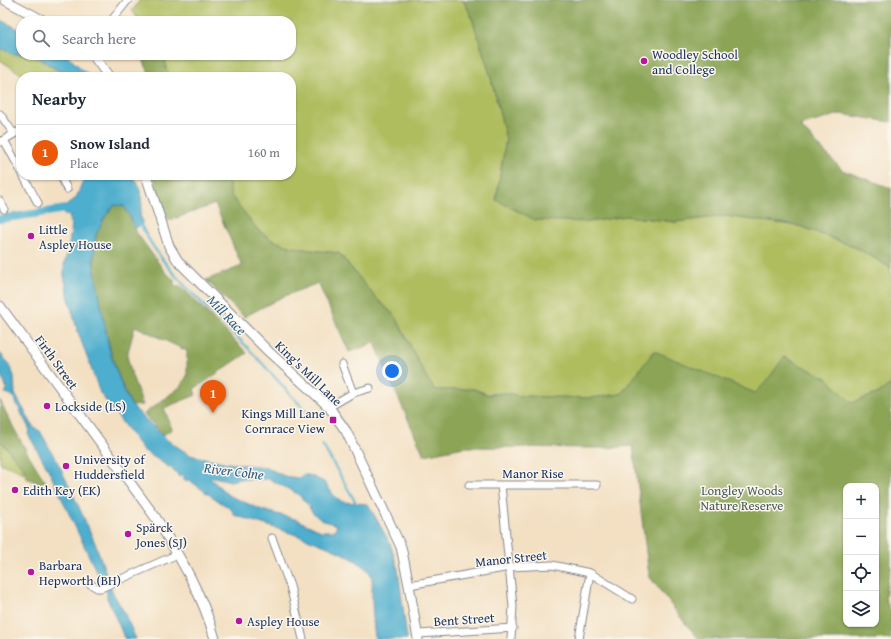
<!DOCTYPE html>
<meta charset="utf-8">
<style>
:root{--surface:#fff;--page:#f2f2f3;--text:#1f2937;--muted:#747a83;--line:#e0e1e3;--accent:#ea580c}
body{margin:0;font-family:"Gentium Book Plus",serif;background:var(--page);color:var(--text)}
.controls{position:absolute;right:12px;bottom:12px;display:grid;overflow:hidden;border-radius:8px;box-shadow:0 1px 3px #0004}
.controls button{width:36px;height:36px;display:grid;place-items:center;padding:0;border:0;border-bottom:1px solid var(--line);background:var(--surface);color:var(--text);font:20px sans-serif}
.you{position:absolute;left:392px;top:371px;width:14px;height:14px;margin:-10px;border:3px solid #fff;border-radius:50%;background:#1a73e8;box-shadow:0 0 0 6px #1a73e833}
.badge{display:grid;place-items:center;width:26px;height:26px;border-radius:50%;background:var(--accent);color:#fff;font-size:13px;font-weight:700}
.pin{position:absolute;translate:-50% -33px;filter:drop-shadow(0 1px 2px #0008)}
.pin::after{content:'';position:absolute;top:21px;width:14px;height:12px;background:inherit;clip-path:polygon(0 0,100% 0,50% 100%)}
.list{margin:0;padding:0;list-style:none}
h2{display:flex;justify-content:space-between;align-items:center;height:52px;margin:0;padding:0 16px;font-size:17px}
h2 small{font-size:13px;font-weight:400;color:var(--muted)}
.list li{display:grid;grid-template-columns:26px 1fr auto;gap:12px;align-items:center;box-sizing:border-box;height:56px;padding:0 16px;border-top:1px solid var(--line)}
.list b{display:block;font-size:15px;white-space:nowrap}
.list p{margin:0;font-size:13px;white-space:nowrap;color:var(--muted)}
.list em{font-size:13px;font-style:normal;color:var(--muted)}
.icon{flex:none;width:22px;height:22px;fill:none;stroke:currentColor;stroke-width:2;stroke-linecap:round;stroke-linejoin:round}
.map{position:relative;flex:none;width:891px;height:639px;overflow:hidden}
.search{position:absolute;background:var(--surface);box-shadow:0 1px 3px #0004;left:16px;top:16px;width:280px;height:44px;display:flex;align-items:center;gap:10px;box-sizing:border-box;padding:0 14px;border-radius:16px;color:var(--muted);font-size:15px}
.panel{position:absolute;background:var(--surface);box-shadow:0 1px 3px #0004;left:16px;top:72px;width:280px;height:108px;border-radius:16px}
.map>svg:first-child{display:block}
</style>
<div class="map">
<svg width="891" height="639" viewBox="0 0 891 639">
<rect width="100%" height="100%" fill="#fbf7ec"/>
<filter id="ink" filterUnits="userSpaceOnUse"><feTurbulence type="fractalNoise" baseFrequency=".025" numOctaves="2"/><feDisplacementMap in="SourceGraphic" scale="8" xChannelSelector="R" yChannelSelector="G"/><feConvolveMatrix kernelMatrix="1 2 1 2 8 2 1 2 1" color-interpolation-filters="sRGB"/></filter>
<filter id="wash" filterUnits="userSpaceOnUse"><feTurbulence type="fractalNoise" baseFrequency=".012" numOctaves="4" result="noise"/><feDisplacementMap in="SourceGraphic" scale="16" xChannelSelector="R" yChannelSelector="G"/><feGaussianBlur stdDeviation="0.9" result="paint"/><feColorMatrix in="noise" values="0 0 0 0 0 0 0 0 0 0 0 0 0 0 0 0 0 1.4 0 .05"/><feComposite in="paint" operator="in"/></filter>
<g filter="url(#wash)">
<rect width="100%" height="100%" fill="#f3e0c3"/>
<path fill="#afbd5f" stroke="#65765e" d="M140 0H463L471 15 490 74 506 139 496 200 588 222 626 216 675 222 725 216 800 226 857 248 891 268V384L879 393 852 403 827 378 767 381 755 393 692 368 633 379 621 394 591 398 521 396 505 393 487 394 474 389 434 390 424 373 396 317 376 298 339 253 310 250 289 246 272 240 257 229 231 196 227 175H291V77H171L166 69 165 55H291V21H140L132 11Z
M0 48 13 54 33 55 69 77H26L0 60Z
M0 414 31 476 0 463Z"/>
<path fill="#8ba456" stroke="#536a5a" fill-rule="evenodd" d="M463 0H891V122L840 114 800 126 842 170 891 188V268L857 248 800 226 725 216 675 222 626 216 588 222 535 220 496 200 506 139 490 74 471 15Z
M144 55H165L166 69 171 77H151L144 62Z
M153 175H227L231 196 257 229 272 240 289 246 310 250 339 253 376 298 396 317 424 373 435 390 474 389 488 395 505 393 521 396 591 398 621 394 654 351 755 393 767 381 784 357 827 378 852 403 879 393 891 384V570L888 579 885 598 891 612V639H699L685 623 649 576 633 446 607 448 464 447 424 455 388 375 375 343 349 352 318 283 282 297 244 317 206 280 242 266 215 204 168 221ZM846 486H876V624H846Z
M114 205 124 206C128 215 133 219 134 229L165 272 174 280V286H181L247 353 194 389 196 395 164 408 172 429 163 435 144 414 180 387 187 376V351L135 326 127 356 132 376 143 405 132 406C114 373 107 338 100 302 96 278 91 260 96 236 99 224 107 214 114 205Z
M0 400C14 430 30 459 49 487L26 478 24 469 0 440Z"/>
<path fill="#4eaecd" stroke="#346e96" fill-rule="evenodd" d="M0 20 21 30V54H13L0 48Z
M31 55H66L91 77H69L41 59Z
M85 175H128L137 181 140 190 142 205 140 216 143 221 141 225 134 229C133 219 128 215 124 206L114 205 104 218 96 235 93 262 110 353 124 392 132 406 167 440 190 455 228 463 266 467 284 476 298 478 303 475H309L324 482 336 498 343 502 368 504 390 543 398 569 407 639H375C373 624 372 608 372 593 372 587 373 580 371 575 360 551 261 524 234 515L232 510 207 493 189 480 185 481 182 474 179 477 175 471 143 450 100 393 78 332 70 304 64 276V265L68 250 72 225 69 222 70 216 64 215 67 205 76 198ZM214 477 231 481 239 479H269L298 494 308 505 312 512 321 520 337 525 336 528 332 531H321L295 519 262 510 228 495 210 478Z
M0 353 10 366 14 376 15 394 34 428 40 431 60 467 78 505 95 543 113 593 124 612 136 639H125L107 598C108 589 104 583 98 575L47 467 28 434 30 430 12 395 5 393 7 389 0 373Z"/>
<g fill="none" stroke-linecap="round" stroke-linejoin="round">
<path stroke="#4eaecd" stroke-width="2.5" d="M141 225C164 273 208 307 244 344 266 366 285 390 306 411
M322 444 356 503"/>
<path stroke="#4eaecd" stroke-width="8" d="M0 219 66 209"/>
</g>
</g>
<g filter="url(#ink)">
<g fill="none" stroke-linecap="round" stroke-linejoin="round">
<defs>
<path id="street" d="M111 21 128 0
M0 114 14 134
M4 140 21 171
M0 142 21 130
M23 175 38 203
M60 175 67 189
M0 201 4 209
M342 364 353 393
M329 407 353 393 370 388
M469 485H597
M501 485 513 606 511 639
M272 538 290 586 303 639
M87 582 97 588H101L178 554
M409 585 510 567 552 565 590 573 632 599
M418 634 513 628
M579 639 590 573"/>
<path id="secondary" d="M5 0 44 21
M93 55 109 77
M146 175 169 246 178 261 268 351 329 407 346 431 401 547 409 585 418 639
M0 306 156 518C179 556 203 595 215 639"/>
</defs>
<use href="#street" stroke="#878890" stroke-width="9"/>
<use href="#secondary" stroke="#878890" stroke-width="11"/>
<use href="#street" stroke="#fff" stroke-width="7"/>
<use href="#secondary" stroke="#fff" stroke-width="9"/>
</g>
</g>
<g fill="#b5179e" stroke="#fbf7ec" stroke-width="1.5">
<circle cx="644" cy="61" r="4"/>
<circle cx="31" cy="236" r="4"/>
<circle cx="47" cy="406" r="4"/>
<rect x="329" y="416" width="8" height="8" rx="2"/>
<circle cx="66" cy="466" r="4"/>
<circle cx="15" cy="490" r="4"/>
<circle cx="128" cy="534" r="4"/>
<circle cx="31" cy="572" r="4"/>
<circle cx="239" cy="621" r="4"/>
</g>
<g text-anchor="middle" stroke-width="3" stroke-linejoin="round" paint-order="stroke">
<g font-size="13" fill="#1b2f5e" stroke="#fbf7ec" text-anchor="start">
<text x="652" y="59">Woodley School<tspan x="652" dy="15">and College</tspan></text>
<text x="39" y="234">Little<tspan x="39" dy="15">Aspley House</tspan></text>
<text x="55" y="411">Lockside (LS)</text>
<text x="325" y="418" text-anchor="end">Kings Mill Lane<tspan x="325" dy="15">Cornrace View</tspan></text>
<text x="74" y="464">University of<tspan x="74" dy="15">Huddersfield</tspan></text>
<text x="23" y="495">Edith Key (EK)</text>
<text x="136" y="532">Spärck<tspan x="136" dy="15">Jones (SJ)</tspan></text>
<text x="39" y="570">Barbara<tspan x="39" dy="15">Hepworth (BH)</tspan></text>
<text x="247" y="626">Aspley House</text>
</g>
<g font-size="13" fill="#1b2f5e" stroke="#fbf7ec">
<text transform="translate(57 362) rotate(54)" y="5">Firth Street</text>
<text transform="translate(309 373) rotate(44)" y="5">King's Mill Lane</text>
<text x="533" y="478">Manor Rise</text>
<text transform="translate(511 558) rotate(-6)" y="5">Manor Street</text>
<text transform="translate(464 619) rotate(-4)" y="5">Bent Street</text>
</g>
<g font-size="13" fill="#475a5e" stroke="#fbf7ec">
<text x="742" y="495">Longley Woods<tspan x="742" dy="15">Nature Reserve</tspan></text>
</g>
<g font-size="14" font-style="italic" fill="#2d5b85" stroke="#fbf7ec">
<text transform="translate(227 315) rotate(46)" y="5">Mill Race</text>
<text transform="translate(234 471) rotate(7)" y="5">River Colne</text>
</g>
</g>
</svg>
<div class="controls">
<button>+</button>
<button>−</button>
<button><svg class="icon" aria-label="locate" viewBox="0 0 24 24"><circle cx="12" cy="12" r="6"/><path d="M12 2v4M12 18v4M2 12h4M18 12h4"/></svg></button>
<button><svg class="icon" aria-label="layers" viewBox="0 0 24 24"><path d="M12 4l9 5-9 5-9-5zM3 14l9 5 9-5"/></svg></button>
</div>
<div class="you"></div>
<div class="pin badge" style="left:213px;top:413px">1</div>
<div class="search"><svg class="icon" aria-label="search" viewBox="0 0 24 24"><circle cx="10" cy="10" r="6"/><path d="M15 15l6 6"/></svg>Search here</div>
<section class="panel">
<h2>Nearby<small></small></h2>
<ul class="list">
<li><span class="badge">1</span><div><b>Snow Island</b><p>Place</p></div><em>160 m</em></li>
</ul>
</section>
</div>
